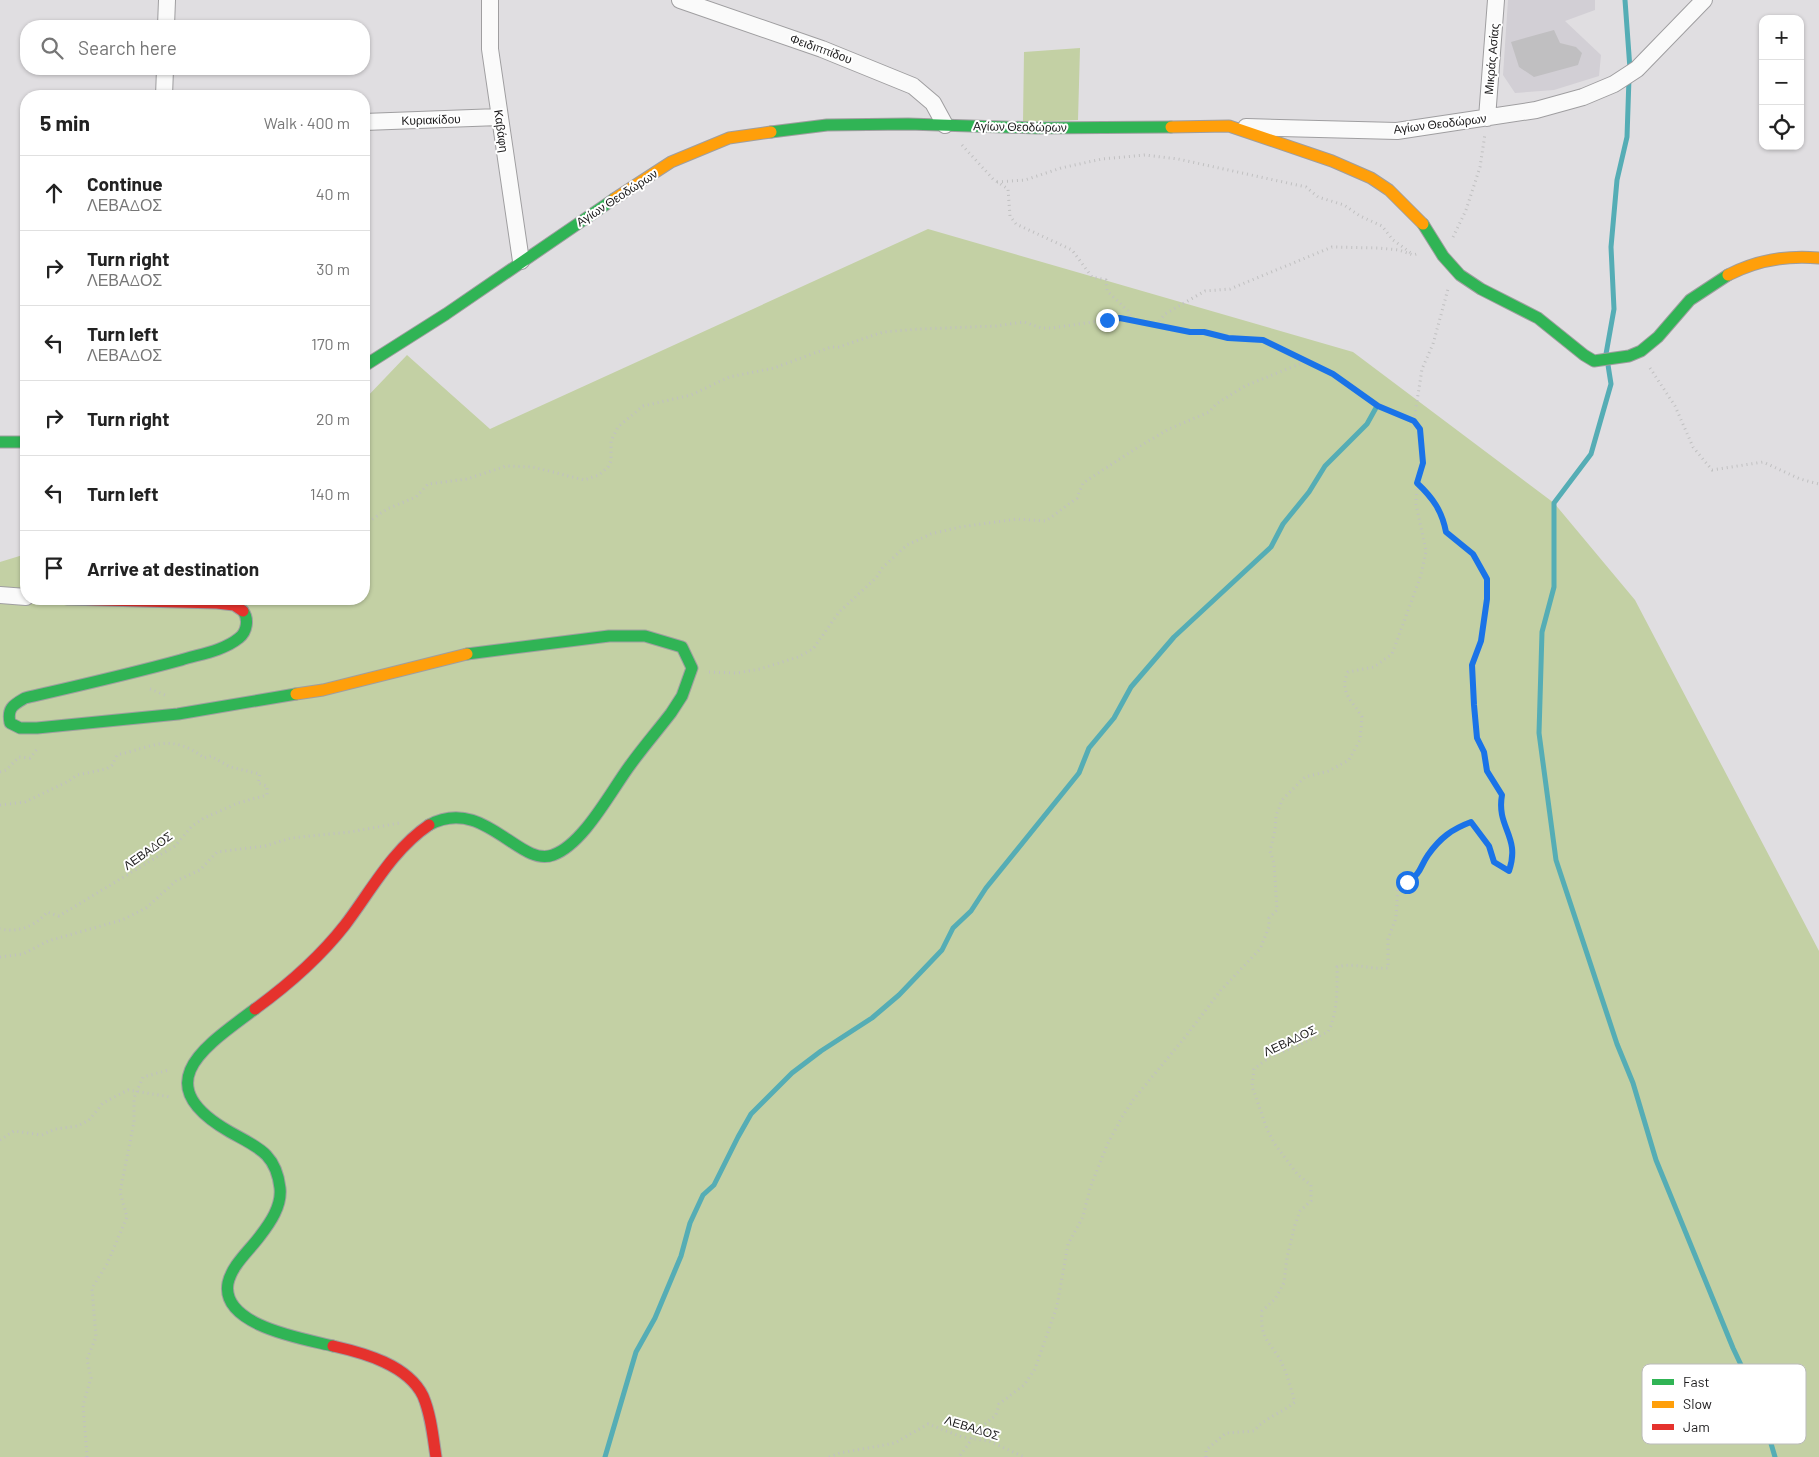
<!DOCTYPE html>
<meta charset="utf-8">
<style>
:root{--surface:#fff;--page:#f6f6f6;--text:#222;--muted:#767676;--line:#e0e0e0}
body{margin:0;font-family:Barlow,sans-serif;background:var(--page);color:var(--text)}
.controls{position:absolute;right:15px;top:15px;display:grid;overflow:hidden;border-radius:10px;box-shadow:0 1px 4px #0004}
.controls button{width:45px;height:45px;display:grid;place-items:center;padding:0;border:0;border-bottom:1px solid var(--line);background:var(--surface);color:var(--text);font:25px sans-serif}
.stop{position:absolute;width:15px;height:15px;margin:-11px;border:4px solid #1a73e8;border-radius:50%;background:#fff}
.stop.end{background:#1a73e8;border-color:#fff;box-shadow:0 1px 5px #0008}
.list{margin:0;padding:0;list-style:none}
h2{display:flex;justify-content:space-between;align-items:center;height:65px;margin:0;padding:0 20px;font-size:21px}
h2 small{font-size:16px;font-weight:400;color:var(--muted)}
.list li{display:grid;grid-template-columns:32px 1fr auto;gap:15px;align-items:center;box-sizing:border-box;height:75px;padding:0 20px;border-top:1px solid var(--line)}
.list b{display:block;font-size:19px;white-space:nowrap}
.list p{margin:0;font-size:16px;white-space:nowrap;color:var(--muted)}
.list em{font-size:16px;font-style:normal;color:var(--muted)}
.icon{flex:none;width:28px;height:28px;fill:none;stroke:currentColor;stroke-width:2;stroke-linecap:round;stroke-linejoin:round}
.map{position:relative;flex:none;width:1819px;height:1457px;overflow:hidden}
.search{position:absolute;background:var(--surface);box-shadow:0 1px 4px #0004;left:20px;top:20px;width:350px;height:55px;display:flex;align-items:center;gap:12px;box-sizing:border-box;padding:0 18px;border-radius:20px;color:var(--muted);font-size:19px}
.panel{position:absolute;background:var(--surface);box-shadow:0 1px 4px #0004;left:20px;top:90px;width:350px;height:515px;border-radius:20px}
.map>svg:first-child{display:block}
</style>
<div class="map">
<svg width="1819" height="1457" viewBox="0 0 1819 1457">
<rect width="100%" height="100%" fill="#e0dee1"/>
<path fill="#d2cfd5" d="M1508 0H1595V10L1565 21 1601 55 1599 76 1554 90 1515 93 1503 75Z"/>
<path fill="#c3d0a4" d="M1080 48 1078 120 1023 122 1024 52Z
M928 229 1353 352 1554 503 1635 600 1819 951V1457H0V562L26 554V599H364V400L407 355 490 429Z"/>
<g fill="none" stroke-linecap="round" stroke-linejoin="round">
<path stroke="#55adb5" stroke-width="5" d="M1625 0 1630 69
M1606 354 1614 309 1611 247 1617 180 1627 137 1629 78
M1608 365 1611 384 1591 454 1554 503V587L1542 632 1539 733 1556 860 1617 1044 1633 1083 1656 1160 1733 1348 1759 1403 1775 1457
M605 1457 636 1352 655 1318 681 1256 690 1223 703 1195 714 1185 738 1137 751 1114 792 1073 821 1051 872 1018 899 995 942 950 953 928 971 911 986 888 1079 773 1089 748 1114 718 1131 687 1174 637 1271 547 1283 524 1309 492 1325 466 1367 424 1377 406"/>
</g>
<path fill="#c0bfc1" d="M1554 30 1560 43 1576 47 1582 53 1578 65 1534 77 1519 67 1511 42Z"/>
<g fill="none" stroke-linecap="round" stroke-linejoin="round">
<defs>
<path id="street" d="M490 0V49L521 261
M680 0 822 49 913 86 933 103 945 125
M166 26 167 0
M164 96 165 69
M1487 118 1496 0
M364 122 499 117
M1246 127 1397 131 1536 110 1583 97 1614 84 1637 69 1704 0
M0 595 26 597"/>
<path id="fast" d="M771 132 827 125 908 124 1037 128 1171 127
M1423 224 1443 256 1460 275 1481 289 1538 318 1584 355 1594 361 1629 356 1641 351 1658 337 1690 300 1728 275
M364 366 446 314 614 199
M0 442H26
M243 611C249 619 247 632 239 638 223 651 200 654 181 660 130 674 77 686 25 698 13 705 7 708 10 723L20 728H37L178 714 296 694
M429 825C484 795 519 868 553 855 584 844 612 789 631 764 644 746 658 730 671 713L682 696 692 668 682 647 645 636H609L467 654
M255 1009C204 1047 146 1084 230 1132 257 1147 276 1153 280 1188 282 1206 270 1223 260 1236 249 1251 232 1265 228 1283 220 1326 305 1339 333 1346"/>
<path id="slow" d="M1171 127 1229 126 1332 161 1371 178 1389 190 1423 224
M614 199 671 162 729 138 771 132
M1728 275C1757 260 1787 255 1819 258
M296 694 323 690 467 654"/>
<path id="jam" d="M67 599 217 603 234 605 243 611
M255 1009C288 985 320 957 345 925 371 891 392 850 429 825
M333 1346C364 1353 408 1365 423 1396 431 1415 433 1437 436 1457"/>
</defs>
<use href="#street" stroke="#9f9ea0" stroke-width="18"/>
<use href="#fast" stroke="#9f9ea0" stroke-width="13"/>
<use href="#slow" stroke="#9f9ea0" stroke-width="13"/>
<use href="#jam" stroke="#9f9ea0" stroke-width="13"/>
<path stroke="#c0c0c1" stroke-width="3" stroke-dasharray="1 4" stroke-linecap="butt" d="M962 145 993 179 1008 189 1010 216 1016 224 1072 250 1092 277 1106 280 1107 291 1128 311 1132 320
M997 182 1025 180 1061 168 1102 159 1145 155 1178 159 1306 187 1318 197 1344 205 1360 216 1382 226 1393 240 1411 253
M1453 237 1466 210 1480 167 1485 134
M1156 325 1165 314 1205 291 1230 289 1332 247 1378 248 1399 250 1413 255 1420 253
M1650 368 1675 406 1693 447 1712 470 1763 462 1800 479 1819 484
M1414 421 1422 369 1433 344 1448 289
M364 525 387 509 416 497 428 484 467 479 506 466 533 467 584 480 599 475 608 467 611 461V441L618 427 643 406 691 395 729 377 774 368 831 347H839L883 332 919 329 996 326 1024 322 1041 328H1052L1120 318 1190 332H1204L1228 338 1263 340 1333 374 1377 406 1414 421 1420 429 1423 463 1417 483 1416 504 1426 551 1421 575 1392 654 1374 667 1348 672C1338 692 1353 701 1362 717L1360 740 1349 760 1329 771 1305 777 1282 800 1276 816 1275 830 1270 851 1274 863 1277 910 1269 918V927L1260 949 1221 990 1186 1036 1133 1100 1122 1117 1107 1145 1090 1188 1083 1217 1068 1244 1057 1306 1035 1369 1024 1385 999 1404 996 1415 979 1429 959 1457
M709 672 737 673 760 669 798 657 813 649 839 612 876 578 883 567 907 545 931 534 960 527 1017 519 1046 521 1077 498 1083 483 1135 449 1169 429 1209 412 1216 404 1245 386 1307 361
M150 689 165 695
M0 772 6 770 19 757 30 758 38 748
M0 805 25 802 69 781 77 775 106 769 112 765 117 755C152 747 171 732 204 758L211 756 230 767 260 774 258 783 267 786V795L238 803 204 818 192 826 175 846 59 916 47 912C36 926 18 933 0 929
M0 957 23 954 48 941 122 920 146 908 176 881 200 870 217 852 265 846 291 838 350 832 399 823
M0 1140 14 1131 42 1135 55 1129 78 1126 89 1120 103 1103 128 1090 171 1097
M87 1457 83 1405 91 1378 87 1359 96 1337 92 1288 107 1264 127 1217 120 1192 134 1122V1098L143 1077 169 1070
M829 1457 840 1453 895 1443 928 1424 962 1437 989 1441 1024 1457
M1206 1457V1450L1226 1433 1254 1431C1264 1418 1282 1413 1295 1402 1291 1391 1289 1379 1284 1368 1274 1343 1259 1343 1262 1311L1275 1299 1284 1283 1287 1257 1295 1225 1300 1211 1311 1201V1185L1298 1175 1274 1143 1267 1129 1252 1086 1254 1069 1267 1059 1328 1032C1338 1012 1337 990 1337 967 1355 962 1370 970 1388 968V939L1396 918 1398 886 1419 875 1427 856 1442 837 1455 828 1471 822 1489 846 1494 862 1509 871C1521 836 1496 828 1502 795L1487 771 1484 752 1477 738 1474 705 1472 665 1481 641 1487 599V579L1473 554 1446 532C1442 511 1433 498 1418 484"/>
<use href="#street" stroke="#fafafa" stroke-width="16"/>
<use href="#fast" stroke="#30b455" stroke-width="11"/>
<use href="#slow" stroke="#ff9f0a" stroke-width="11"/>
<use href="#jam" stroke="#e5322d" stroke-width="11"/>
</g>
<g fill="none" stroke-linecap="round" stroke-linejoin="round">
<path stroke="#1a73e8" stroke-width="6" d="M1107 320 1120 318 1190 332H1204L1228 338 1263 340 1333 374 1378 406 1414 421 1420 429 1423 463 1417 483C1433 498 1442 511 1446 532L1473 554 1487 579V599L1481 641 1472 665 1474 705 1477 738 1484 752 1487 771 1502 795C1496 828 1521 836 1509 871L1494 862 1489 846 1471 822C1452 829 1440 838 1428 855 1419 868 1422 873 1407 882"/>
</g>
<g text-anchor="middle" stroke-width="4" stroke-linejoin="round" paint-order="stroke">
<g font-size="12" fill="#1d1c1d" stroke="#fff">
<text transform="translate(821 49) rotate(20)" y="4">Φειδιππίδου</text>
<text transform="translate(1492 59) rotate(-85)" y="4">Μικράς Ασίας</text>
<text transform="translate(431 120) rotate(-2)" y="4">Κυριακίδου</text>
<text transform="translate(1440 124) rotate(-7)" y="4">Αγίων Θεοδώρων</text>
<text transform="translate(1020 127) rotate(1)" y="4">Αγίων Θεοδώρων</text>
<text transform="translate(501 131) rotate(82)" y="4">Καβάφη</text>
<text transform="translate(617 198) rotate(-33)" y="4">Αγίων Θεοδώρων</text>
<text transform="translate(148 851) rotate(-35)" y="4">ΛΕΒΑΔΟΣ</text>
<text transform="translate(1290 1041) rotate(-25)" y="4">ΛΕΒΑΔΟΣ</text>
<text transform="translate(972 1428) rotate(17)" y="4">ΛΕΒΑΔΟΣ</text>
</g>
</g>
<rect x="1642" y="1364" width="164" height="80" rx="8" fill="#fff" stroke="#bbb" stroke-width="1"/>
<rect x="1652" y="1379" width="22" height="6" fill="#30b455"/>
<rect x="1652" y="1401" width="22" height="7" fill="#ff9f0a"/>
<rect x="1652" y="1424" width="22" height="6" fill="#e5322d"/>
<g font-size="14" fill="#1d1c1d">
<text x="1683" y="1387">Fast</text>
<text x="1683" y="1409">Slow</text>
<text x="1683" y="1432">Jam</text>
</g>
</svg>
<div class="controls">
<button>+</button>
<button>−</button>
<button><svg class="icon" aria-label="locate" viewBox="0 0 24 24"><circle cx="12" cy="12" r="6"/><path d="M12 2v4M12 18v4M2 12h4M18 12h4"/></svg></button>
</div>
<div class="stop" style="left:1407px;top:882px"></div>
<div class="stop end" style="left:1107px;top:320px"></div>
<div class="search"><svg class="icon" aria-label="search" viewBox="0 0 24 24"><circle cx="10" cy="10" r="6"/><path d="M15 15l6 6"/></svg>Search here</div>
<section class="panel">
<h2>5 min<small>Walk · 400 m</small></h2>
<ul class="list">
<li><svg class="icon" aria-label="ahead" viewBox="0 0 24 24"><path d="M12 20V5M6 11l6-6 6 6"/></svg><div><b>Continue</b><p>ΛΕΒΑΔΟΣ</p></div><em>40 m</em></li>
<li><svg class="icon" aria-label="right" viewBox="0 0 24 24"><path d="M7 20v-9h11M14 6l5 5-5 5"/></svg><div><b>Turn right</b><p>ΛΕΒΑΔΟΣ</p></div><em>30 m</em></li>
<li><svg class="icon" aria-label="left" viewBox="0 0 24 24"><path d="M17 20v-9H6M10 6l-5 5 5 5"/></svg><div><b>Turn left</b><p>ΛΕΒΑΔΟΣ</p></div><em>170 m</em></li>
<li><svg class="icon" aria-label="right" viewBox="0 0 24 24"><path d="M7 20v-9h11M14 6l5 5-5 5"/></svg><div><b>Turn right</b></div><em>20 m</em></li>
<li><svg class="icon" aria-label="left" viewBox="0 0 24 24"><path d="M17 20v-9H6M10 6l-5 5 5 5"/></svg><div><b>Turn left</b></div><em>140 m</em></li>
<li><svg class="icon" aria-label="arrive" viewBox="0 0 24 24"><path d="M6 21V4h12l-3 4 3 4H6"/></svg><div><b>Arrive at destination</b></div></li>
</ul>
</section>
</div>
